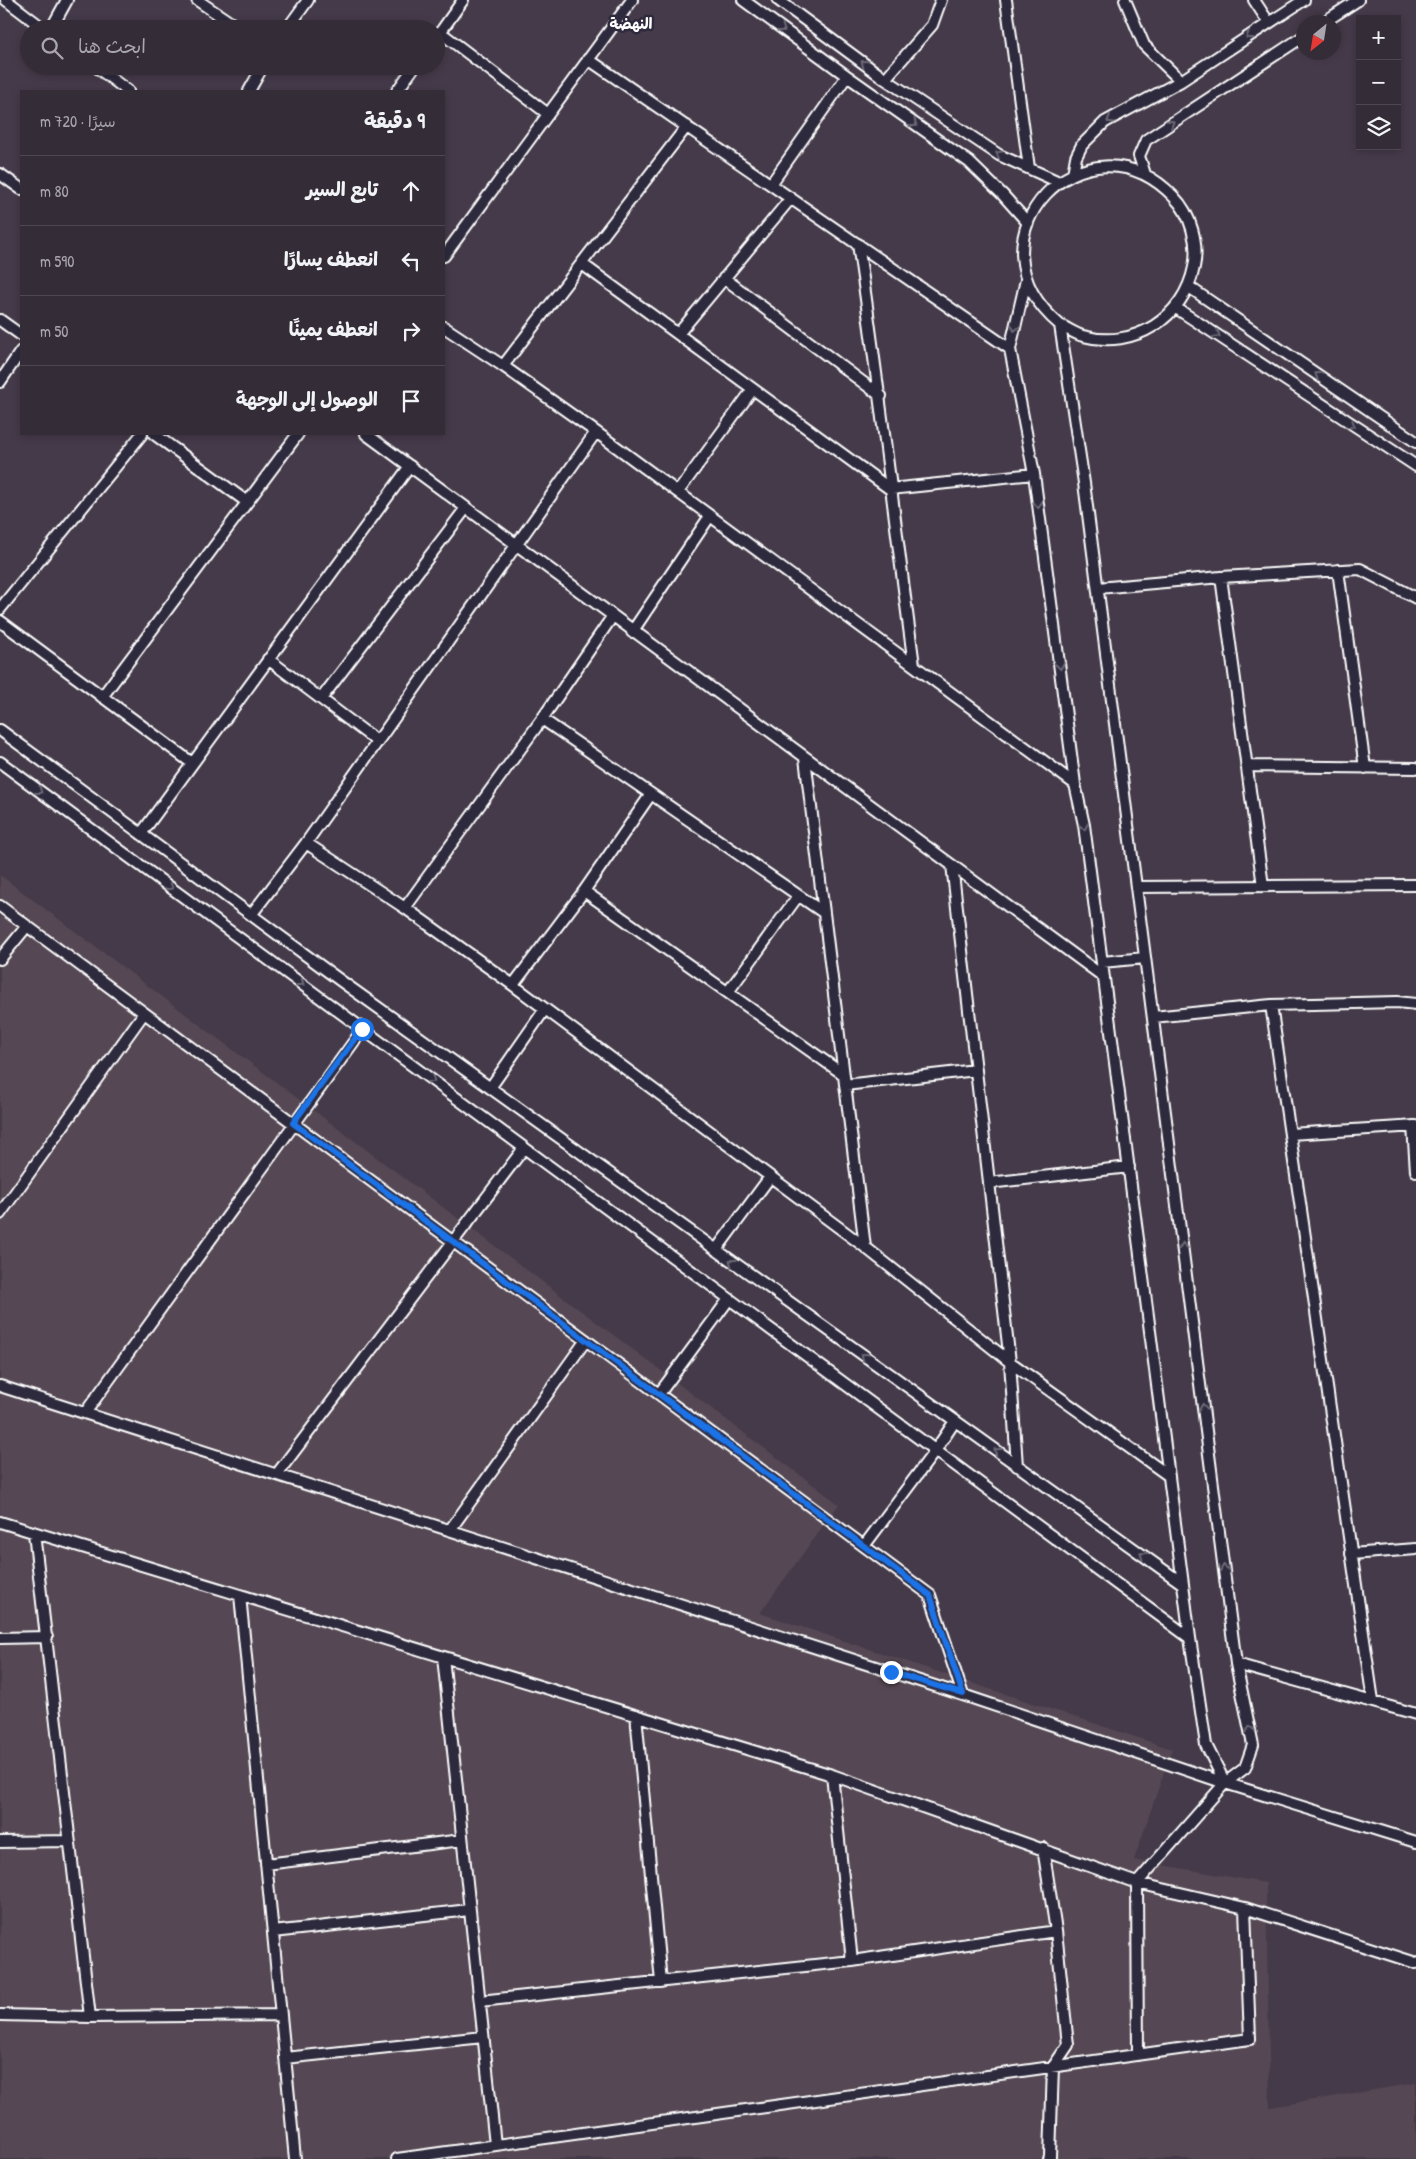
<!DOCTYPE html>
<html lang="ar">
<meta charset="utf-8">
<style>
:root{--surface:#342c37;--page:#3c343f;--text:#f1f3f6;--muted:#a9a7ad;--line:#4e4852}
body{margin:0;font-family:"Patrick Hand","Playpen Sans Arabic",sans-serif;background:var(--page);color:var(--text);direction:rtl}
.controls{position:absolute;right:15px;top:15px;display:grid;overflow:hidden;border-radius:0px;box-shadow:0 2px 8px #0003}
.controls button{width:45px;height:45px;display:grid;place-items:center;padding:0;border:0;border-bottom:1px solid var(--line);background:var(--surface);color:var(--text);font:25px sans-serif}
.compass{position:absolute;left:1296px;top:15px;width:45px;height:45px;border-radius:50%;background:var(--surface);box-shadow:0 2px 8px #0003;rotate:210deg}
.stop{position:absolute;width:15px;height:15px;margin:-11px;border:4px solid #1a73e8;border-radius:50%;background:#fff}
.stop.end{background:#1a73e8;border-color:#fff;box-shadow:0 1px 5px #0008}
.list{margin:0;padding:0;list-style:none}
h2{display:flex;justify-content:space-between;align-items:center;height:65px;margin:0;padding:0 20px;font-size:21px}
h2 small{font-size:16px;font-weight:400;color:var(--muted)}
.list li{display:grid;grid-template-columns:32px 1fr auto;gap:15px;align-items:center;box-sizing:border-box;height:70px;padding:0 20px;border-top:1px solid var(--line)}
.list b{display:block;font-size:19px;white-space:nowrap}
.list em{font-size:16px;font-style:normal;color:var(--muted)}
.icon{flex:none;width:28px;height:28px;fill:none;stroke:currentColor;stroke-width:2;stroke-linecap:round;stroke-linejoin:round}
.map{position:relative;flex:none;width:1416px;height:2159px;overflow:hidden;direction:ltr}
.search{position:absolute;background:var(--surface);box-shadow:0 2px 8px #0003;left:20px;top:20px;width:425px;height:55px;display:flex;align-items:center;gap:12px;box-sizing:border-box;padding:0 18px;border-radius:28px;color:var(--muted);font-size:19px}
.panel{position:absolute;background:var(--surface);box-shadow:0 2px 8px #0003;left:20px;top:90px;width:425px;height:345px;border-radius:0px;direction:rtl}
.map>svg:first-child{display:block}
</style>
<div class="map">
<svg width="1416" height="2159" viewBox="0 0 1416 2159">
<rect width="100%" height="100%" fill="#453a49"/>
<filter id="ink" filterUnits="userSpaceOnUse"><feTurbulence type="fractalNoise" baseFrequency=".02" numOctaves="2"/><feDisplacementMap in="SourceGraphic" scale="10" xChannelSelector="R" yChannelSelector="G"/><feConvolveMatrix kernelMatrix="1 2 1 2 8 2 1 2 1" color-interpolation-filters="sRGB"/></filter>
<g filter="url(#ink)">
<path fill="#544652" d="M0 875 839 1504 760 1613 1172 1749 1134 1860 1266 1883 1270 2107 1416 2083V2159H0Z"/>
<g fill="none" stroke-linecap="round" stroke-linejoin="round">
<defs>
<path id="street" d="M6 0 44 29
M197 0 240 29
M743 0 847 76 969 162 1003 195 1028 223
M778 0 885 79 999 155 1059 182
M1006 0 1029 168
M1125 0 1144 45 1181 81
M1254 0 1269 23
M1324 22 1358 0
M51 29 67 0
M287 29 308 0
M440 32 548 114
M437 37 463 0
M588 59 1010 349
M95 66 128 91
M885 79 932 25 941 0
M249 91 263 66
M397 91 415 66
M0 174 21 189
M1073 174 1076 157 1082 145 1105 122 1181 81 1304 0
M1145 174 1139 156 1146 140 1304 36
M771 184 847 76
M858 244C879 384 895 525 914 665
M444 256 632 0
M582 264 890 489 1034 474
M724 278 881 396
M1026 280 1010 349 1034 474 1075 784 1084 825 1190 1638 1206 1745 1225 1783
M1189 287 1416 442
M1176 308 1416 466
M0 320 21 335
M1060 325C1067 328 1075 334 1083 336 1134 350 1184 318 1194 267 1199 244 1191 214 1174 197 1087 106 957 238 1060 325L1084 483 1236 1664 1253 1745 1245 1768 1225 1783 1137 1883 1138 2055
M444 327 503 366 596 432 1075 784
M678 334 791 198
M503 366 687 126
M0 382 21 351
M154 434 247 502
M366 434 1104 977
M678 492 753 389
M1338 570 1365 768
M1221 577 1263 886
M1098 588 1221 577 1360 569 1416 598
M0 609 142 434
M0 621 192 763
M632 632 710 516
M268 659 378 742
M102 697 298 434
M321 699 466 508
M542 719 824 913
M0 730 341 981 1183 1584
M805 758 865 1247
M0 762 1190 1638
M1247 766 1416 768
M141 834 410 466
M306 843 405 908 513 985 865 1247 1010 1362 1169 1476
M952 865 1010 1362 1017 1466
M1136 887 1416 885
M584 891 843 1074
M0 906 930 1595 963 1695
M405 908 542 719 612 617
M251 915 306 843 596 432
M0 959 27 926
M1102 962 1145 958
M513 985 584 891 651 794
M728 992 798 896
M1271 1005 1373 1701
M1153 1017 1271 1005 1397 1002 1416 1004
M845 1085 976 1070
M490 1088 545 1009
M1413 1126 1416 1171
M1290 1134 1416 1126
M989 1183 1129 1167
M0 1214 144 1013
M716 1250 770 1177
M0 1386 963 1695 1225 1783 1416 1842
M659 1394 729 1299
M85 1413 363 1029
M277 1474 524 1148
M0 1522 832 1775 1137 1883 1245 1908 1416 1963
M450 1530 586 1340
M34 1533 90 2017
M864 1546 935 1451 955 1421
M1351 1554 1416 1549
M240 1595 295 2159
M0 1638 47 1637
M443 1657 495 2145
M1236 1664 1416 1714
M636 1715 661 1982
M832 1775 852 1961
M0 1842 69 1841
M266 1864 462 1840
M273 1932 469 1910
M480 2001 852 1961 1056 1931 1043 1848
M0 2015 90 2017 281 2015
M285 2058 483 2037
M397 2159 1250 2039 1245 1908
M1049 2159 1050 2156 1053 2067 1068 2045 1056 1931"/>
</defs>
<use href="#street" stroke="#fff" stroke-width="14"/>
<use href="#street" stroke="#2f2a3d" stroke-width="10"/>
</g>
<defs><path id="oneway-chevron" d="M-2-3.5L2.5 0L-2 3.5" fill="none" stroke-width="1.6" stroke-linecap="round" stroke-linejoin="round" transform="scale(1.25)"/></defs>
<g stroke="#6d6a77">
<use href="#oneway-chevron" transform="translate(782 29) rotate(36)"/>
<use href="#oneway-chevron" transform="translate(1249 36) rotate(147)"/>
<use href="#oneway-chevron" transform="translate(864 63) rotate(-144)"/>
<use href="#oneway-chevron" transform="translate(1110 120) rotate(148)"/>
<use href="#oneway-chevron" transform="translate(1171 123) rotate(-33)"/>
<use href="#oneway-chevron" transform="translate(914 124) rotate(35)"/>
<use href="#oneway-chevron" transform="translate(999 154) rotate(-151)"/>
<use href="#oneway-chevron" transform="translate(1015 328) rotate(103)"/>
<use href="#oneway-chevron" transform="translate(1217 335) rotate(33)"/>
<use href="#oneway-chevron" transform="translate(1318 375) rotate(-146)"/>
<use href="#oneway-chevron" transform="translate(1352 425) rotate(33)"/>
<use href="#oneway-chevron" transform="translate(1038 505) rotate(82)"/>
<use href="#oneway-chevron" transform="translate(1060 666) rotate(82)"/>
<use href="#oneway-chevron" transform="translate(39 791) rotate(36)"/>
<use href="#oneway-chevron" transform="translate(1084 827) rotate(81)"/>
<use href="#oneway-chevron" transform="translate(170 887) rotate(36)"/>
<use href="#oneway-chevron" transform="translate(301 983) rotate(36)"/>
<use href="#oneway-chevron" transform="translate(432 1080) rotate(36)"/>
<use href="#oneway-chevron" transform="translate(1183 1246) rotate(-97)"/>
<use href="#oneway-chevron" transform="translate(732 1262) rotate(-144)"/>
<use href="#oneway-chevron" transform="translate(864 1356) rotate(-144)"/>
<use href="#oneway-chevron" transform="translate(1203 1407) rotate(-97)"/>
<use href="#oneway-chevron" transform="translate(997 1451) rotate(-144)"/>
<use href="#oneway-chevron" transform="translate(1143 1555) rotate(-144)"/>
<use href="#oneway-chevron" transform="translate(1224 1568) rotate(-97)"/>
<use href="#oneway-chevron" transform="translate(1250 1729) rotate(-102)"/>
</g>
</g>
<g fill="none" stroke-linecap="round" stroke-linejoin="round" filter="url(#ink)">
<path stroke="#1a73e8" stroke-width="6" d="M362 1029 293 1123 930 1595 963 1694 891 1672"/>
</g>
<g text-anchor="middle" stroke-width="5" stroke-linejoin="round" paint-order="stroke">
<g font-size="15" font-weight="bold" fill="#fff" stroke="#2f2a3d">
<text x="631" y="29">النهضة</text>
</g>
</g>
</svg>
<div class="controls">
<button>+</button>
<button>−</button>
<button><svg class="icon" aria-label="layers" viewBox="0 0 24 24"><path d="M12 4l9 5-9 5-9-5zM3 14l9 5 9-5"/></svg></button>
</div>
<svg class="compass" viewBox="-18 -18 36 36"><path d="M0-13l5 13h-10z" fill="#e53935"/><path d="M0 13l5-13h-10z" fill="#a9a7ad"/></svg>
<div class="stop" style="left:362px;top:1029px"></div>
<div class="stop end" style="left:891px;top:1672px"></div>
<div class="search"><svg class="icon" aria-label="search" viewBox="0 0 24 24"><circle cx="10" cy="10" r="6"/><path d="M15 15l6 6"/></svg>ابحث هنا</div>
<section class="panel">
<h2>9 دقيقة<small>سيرًا · 720 m</small></h2>
<ul class="list">
<li><svg class="icon" aria-label="ahead" viewBox="0 0 24 24"><path d="M12 20V5M6 11l6-6 6 6"/></svg><div><b>تابع السير</b></div><em>80 m</em></li>
<li><svg class="icon" aria-label="left" viewBox="0 0 24 24"><path d="M17 20v-9H6M10 6l-5 5 5 5"/></svg><div><b>انعطف يسارًا</b></div><em>590 m</em></li>
<li><svg class="icon" aria-label="right" viewBox="0 0 24 24"><path d="M7 20v-9h11M14 6l5 5-5 5"/></svg><div><b>انعطف يمينًا</b></div><em>50 m</em></li>
<li><svg class="icon" aria-label="arrive" viewBox="0 0 24 24"><path d="M6 21V4h12l-3 4 3 4H6"/></svg><div><b>الوصول إلى الوجهة</b></div></li>
</ul>
</section>
</div>
